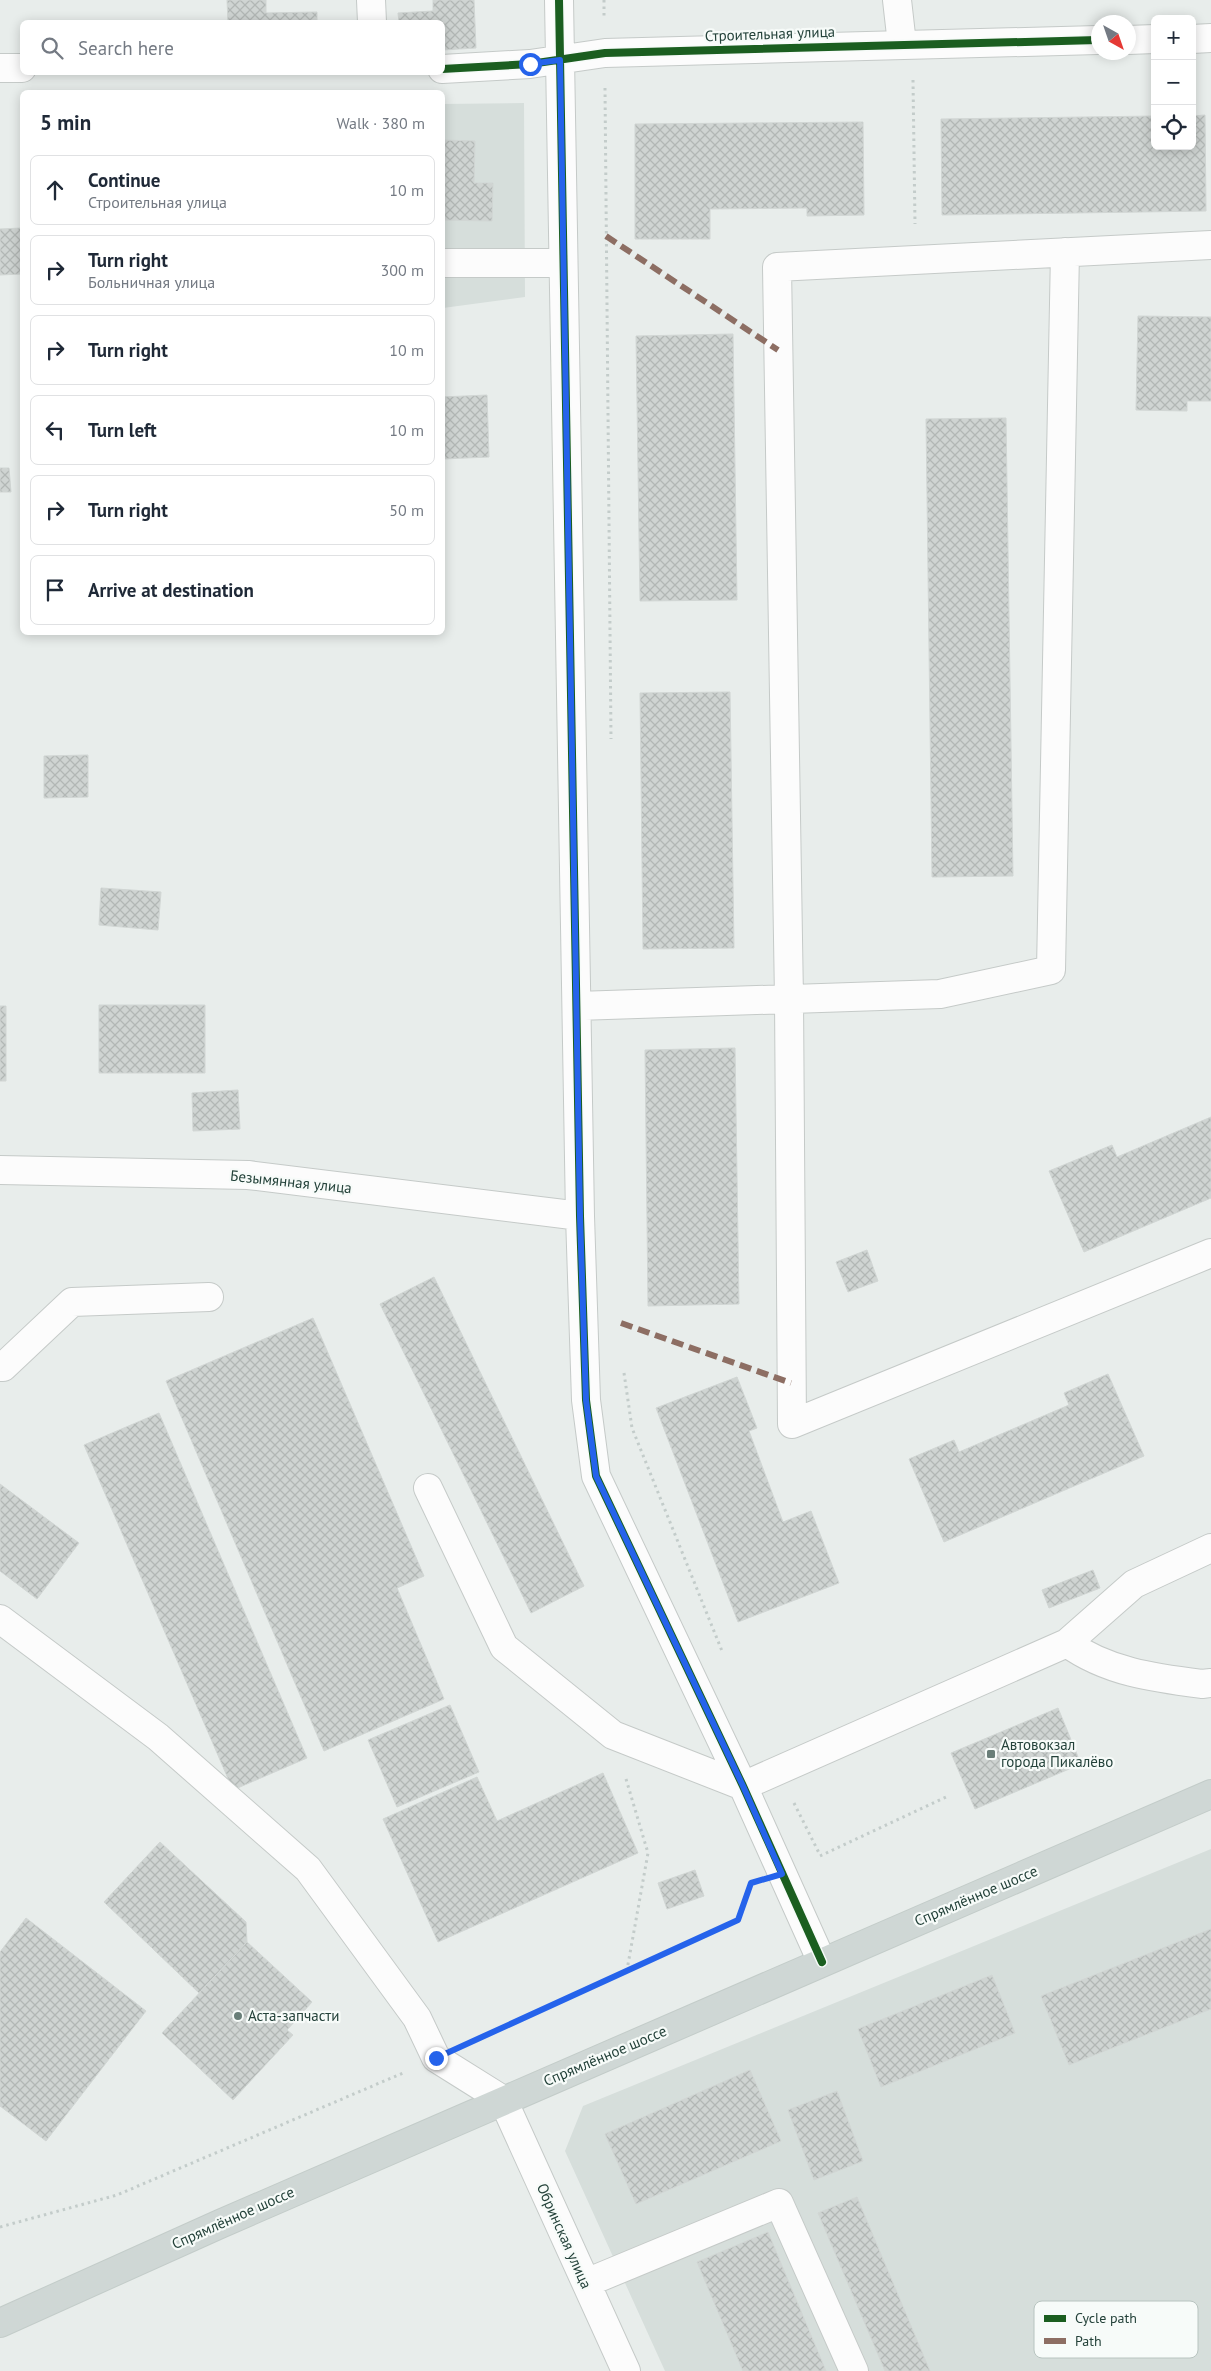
<!DOCTYPE html>
<meta charset="utf-8">
<style>
:root{--surface:#fff;--page:#f2f2f3;--text:#1f2937;--muted:#747a83;--line:#e0e1e3}
body{margin:0;font-family:"PT Sans",sans-serif;background:var(--page);color:var(--text)}
.controls{position:absolute;right:15px;top:15px;display:grid;overflow:hidden;border-radius:8px;box-shadow:0 2px 12px #0003}
.controls button{width:45px;height:45px;display:grid;place-items:center;padding:0;border:0;border-bottom:1px solid var(--line);background:var(--surface);color:var(--text);font:25px sans-serif}
.compass{position:absolute;left:1091px;top:15px;width:45px;height:45px;border-radius:50%;background:var(--surface);box-shadow:0 2px 12px #0003;rotate:140deg}
.stop{position:absolute;width:15px;height:15px;margin:-11px;border:4px solid #2563eb;border-radius:50%;background:#fff}
.stop.end{background:#2563eb;border-color:#fff;box-shadow:0 1px 5px #0008}
.list{margin:0;padding:0;list-style:none}
h2{display:flex;justify-content:space-between;align-items:center;height:65px;margin:0;padding:0 20px;font-size:21px}
h2 small{font-size:16px;font-weight:400;color:var(--muted)}
.list li{display:grid;grid-template-columns:32px 1fr auto;gap:15px;align-items:center;box-sizing:border-box;height:70px;margin:0 10px 10px;padding:0 10px;border:1px solid var(--line);border-radius:8px}
.list b{display:block;font-size:19px;white-space:nowrap}
.list p{margin:0;font-size:16px;white-space:nowrap;color:var(--muted)}
.list em{font-size:16px;font-style:normal;color:var(--muted)}
.icon{flex:none;width:28px;height:28px;fill:none;stroke:currentColor;stroke-width:2;stroke-linecap:round;stroke-linejoin:round}
.map{position:relative;flex:none;width:1211px;height:2371px;overflow:hidden}
.search{position:absolute;background:var(--surface);box-shadow:0 2px 12px #0003;left:20px;top:20px;width:425px;height:55px;display:flex;align-items:center;gap:12px;box-sizing:border-box;padding:0 18px;border-radius:8px;color:var(--muted);font-size:19px}
.panel{position:absolute;background:var(--surface);box-shadow:0 2px 12px #0003;left:20px;top:90px;width:425px;height:545px;border-radius:8px}
.map>svg:first-child{display:block}
</style>
<div class="map">
<svg width="1211" height="2371" viewBox="0 0 1211 2371">
<defs>
<pattern id="building-cross-hatch" width="8" height="8" patternUnits="userSpaceOnUse" patternTransform="scale(1.25)"><rect width="8" height="8" fill="#cfd4d2"/><path d="M0 0l8 8M0 8l8-8" fill="none" stroke="#b2b7b5"/></pattern>
</defs>
<rect width="100%" height="100%" fill="#e8edeb"/>
<path fill="#d6dedb" d="M524 103 525 297 443 308 442 104Z
M1211 1849V2371H665L565 2151 583 2106Z"/>
<path fill="url(#building-cross-hatch)" stroke="#d1d6d4" d="M227 0H266V13L317 12V22H228Z
M433 0H474L476 48 442 50V22H399L398 13 433 11Z
M1205 115 1206 211 942 215 941 119 1155 116V146H1192V116Z
M863 122 864 215 807 216V208L710 209V239H635V124Z
M442 140 475 141 474 183H493L492 221 442 220Z
M22 228V274L0 275V229Z
M1138 316 1211 317V401H1187V411L1136 410Z
M733 334 737 600 640 601 636 336Z
M487 395 489 457 442 459V397Z
M1006 418 1013 876 932 877 926 419Z
M0 468H9L11 492H0Z
M730 692 734 948 643 949 640 693Z
M88 755V797L44 798V756Z
M101 888 161 892 158 930 99 925Z
M99 1005H205V1073H99Z
M0 1006H6V1081H0Z
M735 1048 739 1304 648 1306 645 1050Z
M238 1090 240 1129 193 1131 192 1093Z
M1211 1117V1198L1084 1252 1049 1171 1112 1145 1117 1157Z
M867 1250 878 1281 848 1292 836 1262Z
M434 1277 584 1586 531 1613 380 1304Z
M313 1318 424 1576 397 1588 444 1699 324 1751 166 1381Z
M1108 1374 1144 1456 944 1542 909 1459 954 1440 959 1452 1069 1405 1064 1393Z
M737 1377 757 1428 749 1431 783 1522 811 1511 839 1583 738 1622 656 1408Z
M159 1413 307 1758 233 1790 84 1445Z
M0 1484 79 1543 37 1599 0 1571Z
M1093 1570 1100 1588 1049 1608 1042 1590Z
M450 1705 479 1772 397 1807 368 1740Z
M1058 1708 1081 1764 975 1809 951 1753Z
M603 1773 638 1853 438 1942 383 1819 477 1777 497 1821Z
M160 1842 246 1922 247 1942 199 1993 104 1902Z
M695 1870 704 1896 667 1909 658 1883Z
M26 1918 146 2011 46 2141 0 2106V1952Z
M1211 1929V2009L1069 2065 1041 1996Z
M247 1942 312 2002 287 2030 293 2035 233 2100 162 2033Z
M992 1975 1015 2033 881 2087 858 2029Z
M750 2070 781 2141 636 2204 605 2134Z
M837 2091 863 2161 814 2180 788 2110Z
M857 2197 930 2371H885L818 2213Z
M768 2232 826 2371H743L697 2262Z"/>
<g fill="none" stroke-linecap="round" stroke-linejoin="round">
<defs>
<path id="minor" d="M371 0 372 22
M559 0 580 1216 586 1400 596 1476 743 1786 822 1962
M897 0 902 44
M1192 39 1211 38
M1128 40 1155 39
M0 68H22
M442 69 530 64 605 53 1098 40
M1211 245 777 267 789 999 792 1424 1211 1253
M442 263H563
M577 1006 940 994 1051 970 1065 252
M0 1170 248 1175 580 1216
M0 1367H3L72 1302 209 1297
M428 1488 504 1647 613 1735 743 1786 1067 1643 1134 1584 1211 1548
M0 1619 158 1737 308 1869 417 2018 436 2058 503 2100 626 2371
M1067 1643C1107 1672 1155 1678 1202 1684L1211 1683
M586 2283 779 2203 854 2371"/>
<path id="major" d="M0 2323 220 2224 1211 1794"/>
</defs>
<use href="#minor" stroke="#c5cac8" stroke-width="30"/>
<use href="#major" stroke="#c3ccc9" stroke-width="30"/>
<path stroke="#c3ccca" stroke-width="3" stroke-dasharray="2.5 4" stroke-linecap="butt" d="M604 0V17
M913 80 915 224
M605 88 611 739
M624 1373 632 1428 722 1651
M626 1779 648 1853 627 1970
M794 1803 820 1855
M820 1856 946 1797
M475 2041 738 1920 749 1890
M0 2227 117 2195 403 2073"/>
<use href="#minor" stroke="#fcfcfc" stroke-width="28"/>
<use href="#major" stroke="#cfd7d5" stroke-width="28"/>
<path stroke="#8d6e63" stroke-width="6" stroke-dasharray="12 6" stroke-linecap="butt" d="M606 236 778 350
M621 1323 791 1383"/>
<defs>
<path id="cycleway" d="M559 0 580 1216 586 1400 596 1476 743 1786 822 1962
M442 69 530 64 605 53 1098 40"/>
</defs>
<use href="#cycleway" stroke="#f7fbf9" stroke-width="11"/>
<use href="#cycleway" stroke="#1b5e20" stroke-width="8"/>
</g>
<g fill="none" stroke-linecap="round" stroke-linejoin="round">
<path stroke="#2563eb" stroke-width="6" d="M436 2058 738 1920 751 1883 782 1874 743 1786 596 1476 586 1400 580 1216 560 60 530 64"/>
</g>
<g fill="#697e78" stroke="#f7fbf9" stroke-width="2">
<rect x="986" y="1749" width="10" height="10" rx="2.5"/>
<circle cx="238" cy="2016" r="5"/>
</g>
<g text-anchor="middle" stroke-width="4.5" stroke-linejoin="round" paint-order="stroke">
<g font-size="15" fill="#24423a" stroke="#f7fbf9">
<text transform="translate(770 34) rotate(-2)" y="5">Строительная улица</text>
<text transform="translate(291 1182) rotate(6)" y="5">Безымянная улица</text>
<text transform="translate(976 1896) rotate(-23)" y="5">Спрямлённое шоссе</text>
<text transform="translate(605 2056) rotate(-23)" y="5">Спрямлённое шоссе</text>
<text transform="translate(233 2218) rotate(-24)" y="5">Спрямлённое шоссе</text>
<text transform="translate(564 2236) rotate(66)" y="5">Обринская улица</text>
</g>
<g font-size="15" fill="#24423a" stroke="#f7fbf9" text-anchor="start">
<text x="1001" y="1750">Автовокзал<tspan x="1001" dy="17">города Пикалёво</tspan></text>
<text x="248" y="2021">Аста-запчасти</text>
</g>
</g>
<rect x="1034" y="2301" width="164" height="57" rx="8" fill="#f7fbf9" stroke="#b8c4c0" stroke-width="1"/>
<rect x="1044" y="2315" width="22" height="7" fill="#1b5e20"/>
<rect x="1044" y="2338" width="22" height="6" fill="#8d6e63"/>
<g font-size="14" fill="#24423a">
<text x="1075" y="2323">Cycle path</text>
<text x="1075" y="2346">Path</text>
</g>
</svg>
<div class="controls">
<button>+</button>
<button>−</button>
<button><svg class="icon" aria-label="locate" viewBox="0 0 24 24"><circle cx="12" cy="12" r="6"/><path d="M12 2v4M12 18v4M2 12h4M18 12h4"/></svg></button>
</div>
<svg class="compass" viewBox="-18 -18 36 36"><path d="M0-13l5 13h-10z" fill="#e53935"/><path d="M0 13l5-13h-10z" fill="#747a83"/></svg>
<div class="stop" style="left:530px;top:64px"></div>
<div class="stop end" style="left:436px;top:2058px"></div>
<div class="search"><svg class="icon" aria-label="search" viewBox="0 0 24 24"><circle cx="10" cy="10" r="6"/><path d="M15 15l6 6"/></svg>Search here</div>
<section class="panel">
<h2>5 min<small>Walk · 380 m</small></h2>
<ul class="list">
<li><svg class="icon" aria-label="ahead" viewBox="0 0 24 24"><path d="M12 20V5M6 11l6-6 6 6"/></svg><div><b>Continue</b><p>Строительная улица</p></div><em>10 m</em></li>
<li><svg class="icon" aria-label="right" viewBox="0 0 24 24"><path d="M7 20v-9h11M14 6l5 5-5 5"/></svg><div><b>Turn right</b><p>Больничная улица</p></div><em>300 m</em></li>
<li><svg class="icon" aria-label="right" viewBox="0 0 24 24"><path d="M7 20v-9h11M14 6l5 5-5 5"/></svg><div><b>Turn right</b></div><em>10 m</em></li>
<li><svg class="icon" aria-label="left" viewBox="0 0 24 24"><path d="M17 20v-9H6M10 6l-5 5 5 5"/></svg><div><b>Turn left</b></div><em>10 m</em></li>
<li><svg class="icon" aria-label="right" viewBox="0 0 24 24"><path d="M7 20v-9h11M14 6l5 5-5 5"/></svg><div><b>Turn right</b></div><em>50 m</em></li>
<li><svg class="icon" aria-label="arrive" viewBox="0 0 24 24"><path d="M6 21V4h12l-3 4 3 4H6"/></svg><div><b>Arrive at destination</b></div></li>
</ul>
</section>
</div>
